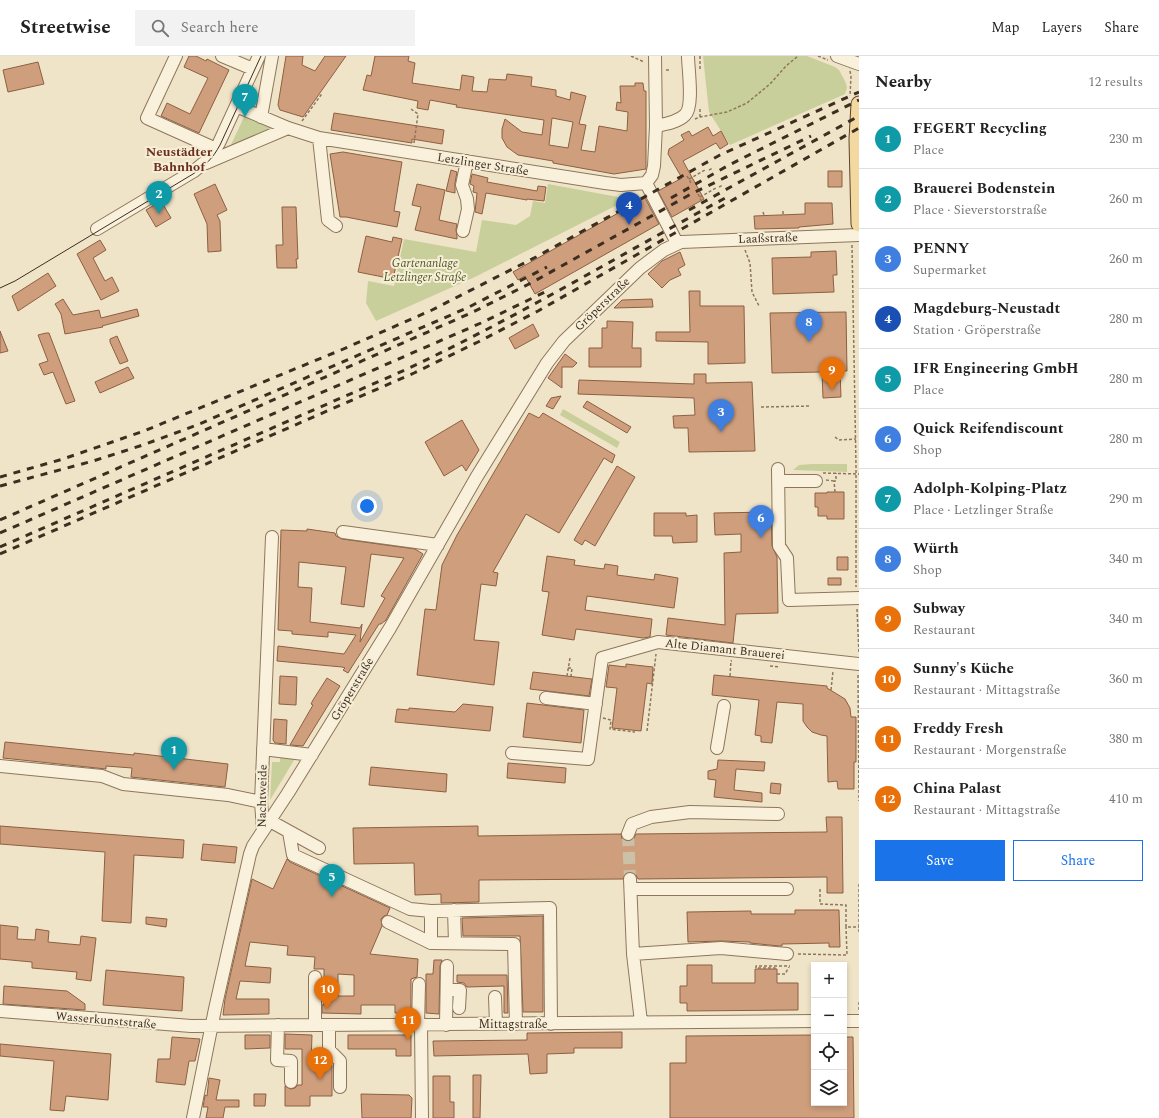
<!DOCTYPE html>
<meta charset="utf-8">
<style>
:root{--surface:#fff;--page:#f2f2f2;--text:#222;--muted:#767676;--line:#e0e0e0;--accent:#1a73e8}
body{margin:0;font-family:Spectral,serif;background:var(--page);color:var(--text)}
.controls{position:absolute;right:12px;bottom:12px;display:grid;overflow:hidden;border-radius:0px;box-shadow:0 2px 6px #0003}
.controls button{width:36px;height:36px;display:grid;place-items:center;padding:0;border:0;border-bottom:1px solid var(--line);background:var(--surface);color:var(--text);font:20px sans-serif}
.you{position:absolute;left:367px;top:450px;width:14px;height:14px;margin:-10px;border:3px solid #fff;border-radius:50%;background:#1a73e8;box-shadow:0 0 0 6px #1a73e833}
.badge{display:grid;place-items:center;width:26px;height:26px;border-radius:50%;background:var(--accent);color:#fff;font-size:13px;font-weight:700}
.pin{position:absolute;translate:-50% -33px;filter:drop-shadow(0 1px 2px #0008)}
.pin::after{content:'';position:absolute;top:21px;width:14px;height:12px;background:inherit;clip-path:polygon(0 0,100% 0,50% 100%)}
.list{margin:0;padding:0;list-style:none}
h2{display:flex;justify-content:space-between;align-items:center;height:52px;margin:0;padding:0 16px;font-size:17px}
h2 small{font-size:13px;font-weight:400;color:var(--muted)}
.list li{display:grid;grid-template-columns:26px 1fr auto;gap:12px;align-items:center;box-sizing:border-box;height:60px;padding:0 16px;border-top:1px solid var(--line)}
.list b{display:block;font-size:15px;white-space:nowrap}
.list p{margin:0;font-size:13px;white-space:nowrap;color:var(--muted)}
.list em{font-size:13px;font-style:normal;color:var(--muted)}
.actions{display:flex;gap:8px;padding:12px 16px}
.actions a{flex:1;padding:9px 0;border:1px solid var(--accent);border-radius:0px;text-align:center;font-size:14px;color:var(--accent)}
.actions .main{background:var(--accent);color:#fff}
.icon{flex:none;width:22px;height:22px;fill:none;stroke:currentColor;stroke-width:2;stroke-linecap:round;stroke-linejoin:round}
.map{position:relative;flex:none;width:859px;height:1062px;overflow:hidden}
header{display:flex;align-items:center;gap:24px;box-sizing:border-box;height:56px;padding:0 20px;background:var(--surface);border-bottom:1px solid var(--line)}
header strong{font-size:19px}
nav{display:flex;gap:22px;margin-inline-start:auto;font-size:14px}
.search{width:280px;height:36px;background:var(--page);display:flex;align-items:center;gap:10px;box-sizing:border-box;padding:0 14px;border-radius:0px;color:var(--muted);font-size:15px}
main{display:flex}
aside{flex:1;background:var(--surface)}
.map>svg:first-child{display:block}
</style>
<header>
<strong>Streetwise</strong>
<div class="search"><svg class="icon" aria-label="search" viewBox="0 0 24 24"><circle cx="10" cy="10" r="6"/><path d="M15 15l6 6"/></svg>Search here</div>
<nav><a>Map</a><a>Layers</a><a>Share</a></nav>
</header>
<main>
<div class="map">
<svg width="859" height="1062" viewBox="0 0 859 1062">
<rect width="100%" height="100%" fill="#f0e4c8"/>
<path fill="#c9cf9b" d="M703 0H807L835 11 839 14 846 27 847 32 845 38 730 89 709 56Z
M244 61H252L273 69 274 74 229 93Z
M548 128 629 143 475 221 376 265 366 247 368 225 394 230 404 183 476 196 482 164 516 169 530 160 533 145 545 147Z
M563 353 620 386 617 392 560 359Z
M812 408H847V416L793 414 799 409Z
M280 699 296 701 270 744 272 706H280Z"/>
<path fill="#cf9f7d" stroke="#8d5f41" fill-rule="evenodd" d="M189 0H196L206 5 207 3 229 14 199 77 161 60 167 47 190 58 208 22 184 11Z
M286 0H303L302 9 315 15 325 0H346L303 61 280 54 278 49Z
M375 0H409L408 5 415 7 412 27 460 34 462 19 474 21 472 35 487 36 489 23 506 24 507 18 532 21 531 30 556 34V40L570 44 571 36 586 40 579 68 586 69 581 94 595 96 599 70 627 75 628 56 616 54 617 46 621 47 620 30H635V27H643L644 35H646V113L614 118 553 107V105L518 99 507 91 502 82V73L505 63 522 76 542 79 544 64 456 51 457 49 430 44 428 54 417 52 418 45 363 34 367 19 371 20ZM552 62 573 66 568 92 549 89Z
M38 6 44 28 8 36 3 14Z
M334 57 444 74 442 88 412 83V87L331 74Z
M708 71 713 80 721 75 728 88 720 93 716 87 683 105 704 143 672 161 658 135 682 122 668 98 669 93 684 84 681 79 689 75 692 80Z
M343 96 402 106 394 155 400 156 397 171 346 161H340L330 98Z
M451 114 457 116 455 127V137L446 135Z
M828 115H842V131H828Z
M472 118 488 122 487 126 537 135 538 130 546 131 544 145 527 143V144L486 137 482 158 475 156 477 137 473 136 474 130 470 128Z
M215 128 227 154 217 159 220 165 221 195 208 196 207 168 194 138Z
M417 128 445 134 439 164 457 168 456 174 457 180V183L415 174 421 151 412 149Z
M645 142 659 168 535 238 525 220 518 224 513 216Z
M161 145 171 162 156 171 146 154Z
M805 147H832L833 168 799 171V172L755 173 754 160 805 158Z
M282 151H296L298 203H296L297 212H277L276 189H283Z
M366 180 392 186 393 181 402 183 393 223 358 216Z
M100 184 106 194 93 202 105 225 112 221 119 235 101 244 77 198Z
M836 195 837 219H833L834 236 773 238 772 202 811 201V196Z
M680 196 685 209 678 213 681 219 670 224 662 232 648 218 662 205Z
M48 217 56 230 18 255 12 240Z
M689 235H700V250H744L745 307 708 308V286L656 285V276H690Z
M63 243 73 259 99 254 101 262 137 253 139 260 102 270 103 271 65 278 61 258 55 248Z
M652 243 653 251 614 252 622 244Z
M846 256 847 315H840L841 341 823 342 822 316 772 317 770 257Z
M607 265 633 266 632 292H641V311H589V292H602V272H607Z
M533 268 539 280 515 293 509 282Z
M0 275 8 295 0 297Z
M46 277H49L75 345 66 348 53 316 44 319 39 308 48 305 38 279Z
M117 280 128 305 120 308 110 286V283Z
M565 298 577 307 573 311H562V332L548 322Z
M128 311 134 322 100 337 95 326Z
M694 318H706V327L752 326 755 395 689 396 688 372H674L673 360 695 359 694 342 578 338 579 324 694 328Z
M561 340 553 353 546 350 551 342Z
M587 345 631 371 627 377 583 351Z
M529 357 539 362 543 357 615 399 612 407 604 402 559 477 526 458 493 516 498 517 496 530 481 528 474 584 499 586 494 629 417 619 425 553 436 554 442 509 457 479Z
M462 364 479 394 466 415 462 409 444 420 425 386Z
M617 410 635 421 595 490 585 484 582 489 574 484Z
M827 436H844V463H827V460H818V451H815V437H827Z
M771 456 772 490 777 501 778 557 736 558 733 587 666 579 668 562 725 569 724 497 741 496V478L715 479 714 457Z
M654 457H686V460L697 459V486L673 487 672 480H654Z
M307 473 335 477 336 480 342 483 415 493 423 498 386 564 381 568H379L348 617 343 614 345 612 342 611 277 605 278 590 344 598 356 579 328 576V581L292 578V575L278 574 281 474 307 475ZM371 498 404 502 381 540 385 542 360 586 362 568 360 572 310 566 312 532 298 531 299 506 346 511 341 548 364 551Z
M547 500 575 504 574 509 604 513 605 508 618 510 617 519 654 524 655 518 678 522 674 552 587 540 585 554 652 563 650 581 643 582 576 573 574 584 542 579 549 536 542 535Z
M837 501H848V514H837Z
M828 522H841V529H828Z
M626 608 653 611 652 628 647 627 641 675 612 672 617 632 606 631 609 609 626 611Z
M533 616 592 623 589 640 530 633Z
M714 619 827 630V632L845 643 850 652 851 661H856V706H854V733H838L837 725 828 726 827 680 821 679 812 676 807 671 803 665V648L777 646 772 687 761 686V680L755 679 759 644 712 639Z
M280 620 297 621 296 649 279 648Z
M327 622 340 630 303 690 290 689 313 649 311 648 313 644Z
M527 647 584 654 581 687 523 681Z
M463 648 493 651 490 675 395 666 397 653 409 654V652L455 656Z
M274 663 287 664 286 688 275 687 273 684Z
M5 686 134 699V697L228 708 225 731 131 721 132 712 106 710V713L3 702Z
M718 704 765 706 764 715 736 713 734 734 762 737V746L714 741 716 724 708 723V715L717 713Z
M508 707 566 712 565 727 507 722Z
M371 711 447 718 446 736 369 729Z
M771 727 781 728 780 738 770 737Z
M826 761H842L843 837H827V821L638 823 636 819 630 816 626 817 623 823 479 824V846L441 847V838L415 839 414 807 354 808 353 772 478 770V780L621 778 622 783 629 785 633 784 636 778 827 776Z
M0 770 184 784 183 802 134 799 131 867 102 865 105 796 0 788Z
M203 788 237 791 235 807 201 804Z
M287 803 290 806 390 852 387 859 384 860 381 863 382 870 370 898 418 903 417 921 411 923V957H395V949H361V958L322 957V949H324V913H314L315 901 287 899 288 890 250 886 245 910 271 912 270 927 240 925 236 943H269V958L223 959 225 943 252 823 273 833ZM338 918 354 919V940H338Z
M795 854H839L840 891H829V887L782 888V890H779L750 887V886L721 885 688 886 687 856 751 855V858H795Z
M543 860V956H523L520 880H463L462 862Z
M146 861 167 863 166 871 146 868Z
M0 869 18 871 17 883 35 884 36 873 49 875 48 886 80 889 81 880 96 882 91 925 76 923 77 916 32 912V906L0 903Z
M434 904H442L440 910 439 958 426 957V918H433Z
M687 909H712V927H755V913H777V927H798V954L687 955V947H680V930H687Z
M106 914 184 921 182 955 103 949Z
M457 919H507L508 957H504V930L467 931 464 927 457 926Z
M4 930 67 935 85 948V954L3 948Z
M622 976V992H574V997L547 998V1017L530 1018 528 998 434 1000 433 985 527 984V977Z
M285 978 312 979 311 1009H332V1040H310V1050H285V1030L291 1033 295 1032 298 1029H302V993H285Z
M245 979H270V992L245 993Z
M348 979H411V1000H396V993H348Z
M814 979V1047H844V981H853L854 1062H670V1007H686V980Z
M172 981 200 983 195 1005H189L185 1029 156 1026 158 1003H170Z
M0 988 111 998 108 1044 66 1040 64 1055 50 1054 54 1005 0 1000Z
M473 1019H481L480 1062H473Z
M433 1020H450V1046H454V1062H433Z
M209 1022 220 1024 216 1044H239V1051H225L223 1062H206L208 1051H203L205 1039 207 1040Z
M254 1038H266L265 1050H254Z
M361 1038 409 1039 412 1042 411 1062H362Z"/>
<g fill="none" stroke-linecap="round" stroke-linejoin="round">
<path stroke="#ccc0a6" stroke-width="12" stroke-dasharray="12 6" stroke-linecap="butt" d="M628 778 630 823"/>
<defs>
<path id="minor" d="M176 0 147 62 216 93
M222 0 253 13
M837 0 859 8
M236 50 288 72 319 82 605 127 621 129 646 127
M261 61 272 0
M656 70C666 68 678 66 685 59 694 51 688 12 688 0
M319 82 328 164 336 170
M206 107 288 72
M646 127 652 119 654 110 656 70 655 0
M646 127 677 187
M97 173 194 115 210 102 219 87 259 0
M463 175 468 153 467 143 462 129 467 105
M778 413 779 490 787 502 789 544 859 542
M778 425H816
M343 476 438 489
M546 642 596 648
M717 692 724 650
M263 693 312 699
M512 697 588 703 602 602 658 586 859 608
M0 710 102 720 123 728 228 739 261 746
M270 765 319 792
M263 774 261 746 272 481
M289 776 293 799 410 853 431 855 550 852 551 968
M628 778 632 768 651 761 690 756 778 758
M630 823 633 898
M631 833H787
M454 854 455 887
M431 855V887
M388 866 431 887 514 888 516 968
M315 921V969
M447 934H460L459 952
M495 941 496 968
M0 955 191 970 814 965
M844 965H859
M641 966 633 898 721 892 787 898
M278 969 277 1004 291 1005V1026
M329 969V994L340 1005V1031
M418 969 419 928
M421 969 422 1062
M446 969 447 910
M193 1062 215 953 250 798 253 790 288 737 390 572 476 422 547 307 564 285 640 212 664 194 681 186 859 179"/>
<path id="major" d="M859 48 857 83 859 168"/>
</defs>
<use href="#minor" stroke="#8d765c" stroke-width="14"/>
<use href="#major" stroke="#5b4430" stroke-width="17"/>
<path stroke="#8d765c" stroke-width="1.5" stroke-dasharray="3 2" stroke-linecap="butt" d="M631 0 644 6
M818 0 828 4
M700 13V0
M666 14H671
M850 15 851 20 850 40
M411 53 418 58 414 87
M700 61V53
M695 63 700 61 727 56 747 47 770 28 786 10 798 0
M302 65 321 39 320 38
M709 114 713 112
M687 120 691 127
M689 123 705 114
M719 131 723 129
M698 138 701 144
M700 141 716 132
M783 155V159
M763 156 764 159
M852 189 856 411V531
M745 194 750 207 752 236 759 250
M761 351 811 350
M835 381 839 384 856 383
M823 417 859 418
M826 424 834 425
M835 436 834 425H836V417
M857 553 859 597
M770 610 780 611
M568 612H572L571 620
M858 619 859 745
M567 620 570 602
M730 620 731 605H732
M831 634 833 615
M603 662 611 664 610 673 635 676
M647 675 656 598
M859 828V878
M820 833V848L846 849V871H859
M798 898 847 899 846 871
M775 913V912H756V910H790
M777 918H785L789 911
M859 954V946"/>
<use href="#minor" stroke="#faf1dc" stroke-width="12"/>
<use href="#major" stroke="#f3d9a0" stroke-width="15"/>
<path stroke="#3d2e20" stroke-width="1" d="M0 232 15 225 193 118C205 110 213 102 220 89L261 0"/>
<path stroke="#3d2e20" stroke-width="3" stroke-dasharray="7 7" stroke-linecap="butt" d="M671 142 729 109 859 44
M689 154 859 60
M0 421 63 403 144 375 341 294 432 254 536 201 720 99 859 36
M0 430 93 405 143 389 197 369 467 252 547 211
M0 464 471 257 531 227 691 138 811 80
M0 477 481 267 545 236
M0 491 405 314C516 262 620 199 727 141
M0 498 414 317 478 286 538 255 859 72"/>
</g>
<g text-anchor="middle" stroke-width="4" stroke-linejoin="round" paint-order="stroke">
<g font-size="12" fill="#3d2e20" stroke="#f7eed8">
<text transform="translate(483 108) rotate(9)" y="4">Letzlinger Straße</text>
<text transform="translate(768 182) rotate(-2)" y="4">Laaßstraße</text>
<text transform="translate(602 248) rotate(-44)" y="4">Gröperstraße</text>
<text transform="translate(725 593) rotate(6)" y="4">Alte Diamant Brauerei</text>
<text transform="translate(352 633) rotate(-59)" y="4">Gröperstraße</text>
<text transform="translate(262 740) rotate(-89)" y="4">Nachtweide</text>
<text transform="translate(106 964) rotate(5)" y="4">Wasserkunststraße</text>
<text x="513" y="972">Mittagstraße</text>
</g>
<g font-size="12" font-style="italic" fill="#4d5a26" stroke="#f7eed8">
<text x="425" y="211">Gartenanlage<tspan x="425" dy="14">Letzlinger Straße</tspan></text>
</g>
<g font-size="13" font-weight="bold" fill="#6b2e1e" stroke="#f7eed8">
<text x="179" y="100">Neustädter<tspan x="179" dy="15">Bahnhof</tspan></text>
</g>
</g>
</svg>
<div class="controls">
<button>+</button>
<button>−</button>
<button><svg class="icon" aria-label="locate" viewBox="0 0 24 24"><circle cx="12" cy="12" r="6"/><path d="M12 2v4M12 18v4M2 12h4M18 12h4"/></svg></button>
<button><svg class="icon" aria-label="layers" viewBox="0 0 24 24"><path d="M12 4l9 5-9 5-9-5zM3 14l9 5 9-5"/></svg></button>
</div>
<div class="you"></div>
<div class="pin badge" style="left:174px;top:714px;background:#0f9aa8">1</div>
<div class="pin badge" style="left:159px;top:158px;background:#0f9aa8">2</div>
<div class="pin badge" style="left:721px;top:376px;background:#3f7fe0">3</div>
<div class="pin badge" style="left:629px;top:169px;background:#1a4fb4">4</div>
<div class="pin badge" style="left:332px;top:841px;background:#0f9aa8">5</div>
<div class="pin badge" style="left:761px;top:482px;background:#3f7fe0">6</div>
<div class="pin badge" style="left:245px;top:61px;background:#0f9aa8">7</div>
<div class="pin badge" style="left:809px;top:286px;background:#3f7fe0">8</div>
<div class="pin badge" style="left:832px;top:334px;background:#e8710a">9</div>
<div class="pin badge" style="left:327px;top:953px;background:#e8710a">10</div>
<div class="pin badge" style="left:408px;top:984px;background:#e8710a">11</div>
<div class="pin badge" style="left:320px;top:1024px;background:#e8710a">12</div>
</div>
<aside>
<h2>Nearby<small>12 results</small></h2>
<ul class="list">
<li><span class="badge" style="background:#0f9aa8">1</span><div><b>FEGERT Recycling</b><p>Place</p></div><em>230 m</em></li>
<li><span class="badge" style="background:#0f9aa8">2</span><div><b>Brauerei Bodenstein</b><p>Place · Sieverstorstraße</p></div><em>260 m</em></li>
<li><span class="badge" style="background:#3f7fe0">3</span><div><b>PENNY</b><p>Supermarket</p></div><em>260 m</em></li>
<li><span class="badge" style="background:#1a4fb4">4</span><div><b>Magdeburg-Neustadt</b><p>Station · Gröperstraße</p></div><em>280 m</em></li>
<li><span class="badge" style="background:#0f9aa8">5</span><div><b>IFR Engineering GmbH</b><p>Place</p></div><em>280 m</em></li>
<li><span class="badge" style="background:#3f7fe0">6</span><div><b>Quick Reifendiscount</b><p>Shop</p></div><em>280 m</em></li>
<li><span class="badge" style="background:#0f9aa8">7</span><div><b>Adolph-Kolping-Platz</b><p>Place · Letzlinger Straße</p></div><em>290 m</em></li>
<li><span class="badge" style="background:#3f7fe0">8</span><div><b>Würth</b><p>Shop</p></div><em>340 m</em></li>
<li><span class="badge" style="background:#e8710a">9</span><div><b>Subway</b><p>Restaurant</p></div><em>340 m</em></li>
<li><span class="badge" style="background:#e8710a">10</span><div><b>Sunny's Küche</b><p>Restaurant · Mittagstraße</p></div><em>360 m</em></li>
<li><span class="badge" style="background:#e8710a">11</span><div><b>Freddy Fresh</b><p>Restaurant · Morgenstraße</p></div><em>380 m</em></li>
<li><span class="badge" style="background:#e8710a">12</span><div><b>China Palast</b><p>Restaurant · Mittagstraße</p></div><em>410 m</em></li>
</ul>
<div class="actions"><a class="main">Save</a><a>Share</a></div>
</aside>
</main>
